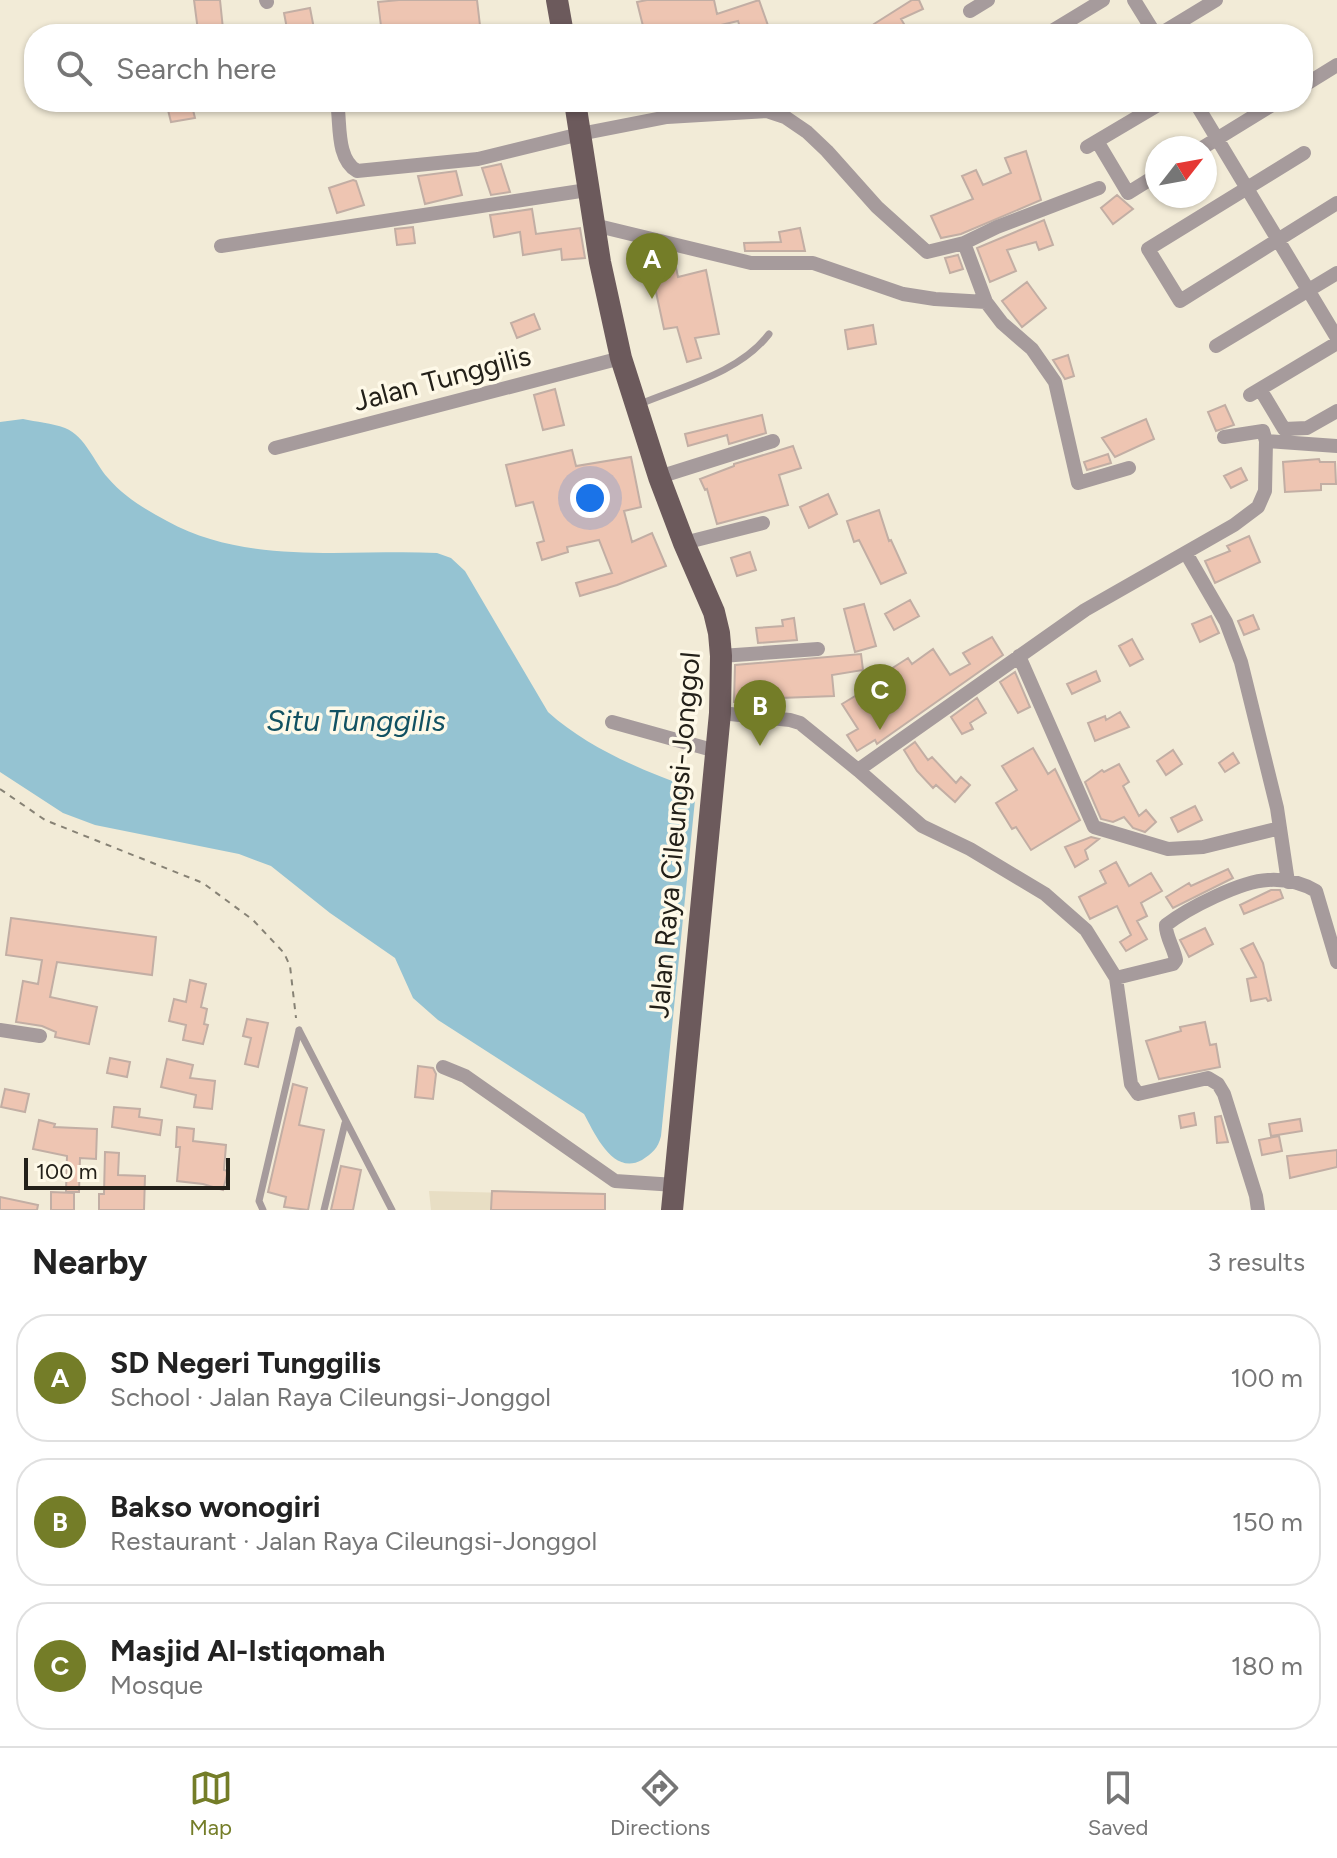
<!DOCTYPE html>
<meta charset="utf-8">
<style>
:root{--surface:#fff;--page:#f6f6f6;--text:#222;--muted:#767676;--line:#e0e0e0;--accent:#747d28}
body{margin:0;font-family:Figtree,sans-serif;background:var(--page);color:var(--text)}
.compass{position:absolute;left:1145px;top:136px;width:72px;height:72px;border-radius:50%;background:var(--surface);box-shadow:0 2px 6px #0004;rotate:59deg}
.scale{position:absolute;left:24px;bottom:20px;width:206px;box-sizing:border-box;padding-left:8px;border:4px solid #232019;border-top:0;font-size:22px;line-height:28px;white-space:nowrap;color:#232019;-webkit-text-stroke:6px #fef9e8;paint-order:stroke}
.you{position:absolute;left:590px;top:498px;width:28px;height:28px;margin:-20px;border:6px solid #fff;border-radius:50%;background:#1a73e8;box-shadow:0 0 0 12px #1a73e833}
.badge{display:grid;place-items:center;width:52px;height:52px;border-radius:50%;background:var(--accent);color:#fff;font-size:26px;font-weight:700}
.pin{position:absolute;translate:-50% -66px;filter:drop-shadow(0 2px 4px #0008)}
.pin::after{content:'';position:absolute;top:42px;width:28px;height:24px;background:inherit;clip-path:polygon(0 0,100% 0,50% 100%)}
.list{margin:0;padding:0;list-style:none}
h2{display:flex;justify-content:space-between;align-items:center;height:104px;margin:0;padding:0 32px;font-size:34px}
h2 small{font-size:26px;font-weight:400;color:var(--muted)}
.list li{display:grid;grid-template-columns:52px 1fr auto;gap:24px;align-items:center;box-sizing:border-box;height:128px;margin:0 16px 16px;padding:0 16px;border:2px solid var(--line);border-radius:32px}
.list b{display:block;font-size:30px;white-space:nowrap}
.list p{margin:0;font-size:26px;white-space:nowrap;color:var(--muted)}
.list em{font-size:26px;font-style:normal;color:var(--muted)}
.icon{flex:none;width:44px;height:44px;fill:none;stroke:currentColor;stroke-width:2;stroke-linecap:round;stroke-linejoin:round}
.map{position:relative;flex:none;width:1337px;height:1210px;overflow:hidden}
.search{position:absolute;background:var(--surface);box-shadow:0 2px 6px #0004;left:24px;right:24px;top:24px;height:88px;display:flex;align-items:center;gap:20px;box-sizing:border-box;padding:0 28px;border-radius:32px;color:var(--muted);font-size:30px}
.sheet{height:536px;background:var(--surface)}
nav{display:flex;justify-content:space-around;align-items:center;box-sizing:border-box;height:112px;border-top:2px solid var(--line);background:var(--surface);font-size:22px;color:var(--muted)}
nav a{display:grid;justify-items:center;gap:4px}
nav .on{color:var(--accent)}
.map>svg:first-child{display:block}
</style>
<div class="map">
<svg width="1337" height="1210" viewBox="0 0 1337 1210">
<rect width="100%" height="100%" fill="#f2ebd7"/>
<path fill="#e8dec4" d="M429 1191 597 1195 598 1210H431Z"/>
<path fill="#95c3d2" d="M23 419C36 422 52 423 65 428 86 437 94 462 108 478 123 496 146 510 167 521 248 566 349 549 437 553L451 558 465 571 548 712C589 749 644 771 696 790L661 1136C658 1149 652 1153 642 1160 613 1176 595 1134 584 1114L438 1020 413 998 395 958 330 913 271 866 239 854 95 825 63 813 0 772V422Z"/>
<path fill="#eec5b2" stroke="#c2aea4" stroke-width="2" d="M194 0H220L223 29 198 31Z
M399 0H477L481 34H382L378 2Z
M647 0H714L717 14 759 0 771 34H742L738 21 683 34H645L637 2Z
M912 0H919L923 9 901 19 910 34H880L874 24Z
M310 8 315 34H288L284 13Z
M192 106 195 118 171 122 168 110Z
M1026 151 1041 200 961 234 941 238 931 216 973 199 962 176 976 170 983 185 1011 173 1005 158Z
M501 164 510 192 491 195 482 168Z
M456 171 462 195 425 204 418 176Z
M353 180 356 181 364 205 337 213 329 188Z
M1117 195 1133 209 1113 224 1101 208Z
M532 209 536 234 580 228 585 258 562 260 561 249 523 255 520 232 494 237 490 215Z
M1044 220 1053 245 1039 250 1036 242 1007 250 1016 271 990 282 977 248Z
M413 227 415 243 397 245 395 229Z
M800 228 805 251H745L744 243 781 242 779 232Z
M958 255 963 269 950 273 945 258Z
M675 263 678 277 706 270 719 334 695 338 701 358 687 362 677 327 664 329 651 269Z
M1027 282 1046 308 1022 327 1002 301Z
M534 314 540 329 517 338 511 323Z
M873 325 876 344 848 349 845 330Z
M1068 355 1074 376 1065 379 1053 360Z
M555 389 564 425 543 430 534 395Z
M1225 405 1234 425 1216 431 1208 412Z
M762 415 766 433 729 444 727 435 688 446 685 434Z
M1146 419 1154 439 1115 457 1102 438Z
M793 446 801 468 779 475 788 505 717 524 707 489 705 490 700 479 734 466V464Z
M572 450 576 466 631 457 641 507 624 511 632 542 652 533 666 566 617 585 580 596 576 583 612 573 599 540 567 547 568 552 542 560 537 543 544 541 533 502 516 506 506 465Z
M1108 454 1111 463 1087 470 1084 462Z
M1319 459 1320 462H1335L1336 484H1321V490L1285 492 1283 462Z
M1241 468 1247 480 1231 488 1224 476Z
M828 494 837 514 809 528 800 507Z
M879 510 889 541 891 540 906 573 881 584 859 540 854 542 847 521Z
M1249 536 1260 562 1215 583 1205 561 1230 551 1227 546Z
M750 552 756 570 737 576 731 558Z
M910 600 919 616 894 630 885 614Z
M864 604 876 646 855 652 844 609Z
M1253 615 1259 629 1244 635 1238 621Z
M1211 616 1219 633 1200 642 1192 624Z
M794 618 797 640 758 643 756 628 783 626 782 620Z
M992 637 1003 655 881 741 877 744 875 740 857 751 847 735 858 729 842 704 865 690 863 687 908 658 912 664 933 649 950 675 970 664 963 653Z
M1132 639 1143 659 1130 666 1119 646Z
M861 654 863 670 832 675 834 696 780 698 781 706 763 707 762 701 734 702 735 665Z
M1096 671 1100 681 1072 694 1067 684Z
M1015 672 1030 707 1018 713 1000 682Z
M977 698 986 713 970 723 973 729 962 734 951 717Z
M1120 712 1129 727 1095 741 1088 723 1105 716 1106 720Z
M915 742 928 760 932 757 956 783 961 777 970 785 955 802 936 785 933 788 917 771 904 750Z
M1033 748 1048 774 1055 769 1080 820 1031 850 1016 827 1012 829 996 803 1017 790 1002 766Z
M1173 750 1182 764 1166 775 1157 761Z
M1233 753 1239 763 1225 772 1219 763Z
M1119 764 1129 782 1123 786 1139 816 1146 810 1156 822 1145 832 1133 828 1124 817 1113 822 1101 819 1085 782 1102 770 1104 772Z
M1195 806 1202 820 1178 832 1171 818Z
M1091 837 1099 839 1085 850 1088 859 1075 867 1065 847Z
M1116 862 1129 886 1151 873 1162 891 1141 903 1147 916 1137 921 1147 939 1126 951 1120 942 1131 935 1117 906 1090 919 1079 897 1106 883 1100 871Z
M1228 869 1233 878 1173 908 1166 897 1189 883 1191 886Z
M1271 890H1280L1283 898 1244 914 1240 905Z
M11 918 156 937 152 975 57 962 50 997 97 1007 89 1044 55 1037 56 1032 42 1026 16 1022 23 981 38 984 42 960 6 955Z
M1205 928 1213 944 1189 957 1180 940Z
M1253 943 1263 963 1271 1000 1268 1001 1266 998 1251 1001 1247 979 1256 977 1241 949Z
M190 980 206 984 201 1007 207 1009 204 1024 208 1025 203 1044 183 1040 186 1025 169 1021 174 999 186 1002Z
M247 1019 268 1023 258 1067 245 1064 251 1038 243 1036Z
M1205 1022 1210 1045 1216 1044 1220 1067 1159 1079 1146 1041 1181 1031 1180 1027Z
M110 1058 130 1062 127 1077 107 1073Z
M167 1059 193 1065 190 1078 215 1081 212 1109 194 1107 196 1095 161 1087Z
M418 1066 433 1068 436 1074 433 1099 415 1097Z
M293 1084 307 1088 299 1125 324 1130 308 1210 284 1207 286 1197 268 1192Z
M5 1089 29 1094 25 1112 1 1107Z
M114 1107 140 1109 139 1117 162 1120 160 1135 112 1127Z
M1194 1113 1196 1125 1181 1128 1179 1116Z
M1221 1116 1228 1142 1217 1143 1215 1117Z
M1300 1119 1302 1131 1271 1136 1269 1124Z
M39 1120 55 1124 54 1127 97 1129 96 1159 80 1158 79 1192H66L67 1156 33 1149Z
M177 1127 194 1129 193 1141 226 1145 224 1170 228 1171 223 1190 203 1184 177 1181 180 1147H176Z
M1279 1136 1282 1151 1262 1155 1259 1140Z
M1337 1150V1167L1290 1178 1287 1156Z
M105 1152 119 1153 118 1175 145 1176 144 1210H99V1194H104Z
M341 1166 361 1170 353 1210H331Z
M492 1191 605 1194V1210H491Z
M51 1192 74 1193V1210H51Z
M0 1197 38 1205 37 1210H0Z"/>
<g fill="none" stroke-linecap="round" stroke-linejoin="round">
<path stroke="#878275" stroke-width="2" stroke-dasharray="6 6" stroke-linecap="butt" d="M0 789 45 820 203 883 253 920 284 953 290 966 296 1018"/>
<path stroke="#a69b9c" stroke-width="7" d="M640 404C683 386 739 373 769 334
M299 1030 392 1210
M263 1210 259 1201 299 1030
M324 1210 345 1123"/>
<path stroke="#a69b9c" stroke-width="14" d="M266 0 267 2
M1134 0 1155 34
M970 11 988 0
M1047 34 1103 0
M1160 34 1216 0
M1303 86 1337 65
M1195 102 1337 338
M338 110C340 130 338 160 357 171L478 159 580 134 667 117 767 111 785 117 807 132 827 151 877 207 927 252 964 243 997 227 1099 188
M1097 141 1128 193 1157 175
M1087 147 1163 102
M1202 148 1277 102
M1304 153 1148 249 1180 301 1337 203
M594 225 751 263H813L903 294 935 299 986 302
M964 243 986 302 1002 323 1032 349 1055 382 1078 483 1129 468
M221 246 587 190
M1216 346 1337 273
M1260 389 1284 429 1307 428 1337 411
M1250 395 1337 343
M1266 441 1337 446
M275 448 621 358
M659 477 773 441
M684 543 763 523
M1186 553 1226 622 1241 662 1277 808 1288 882
M721 656 818 649
M1019 656 1094 827 1168 849 1203 847 1280 828
M720 713 790 720 800 723 858 770 922 826 970 849 1045 894 1086 930 1116 978 1131 1084 1138 1094 1208 1078 1218 1084 1224 1094 1256 1196 1258 1210
M612 722 716 751
M858 770 1085 610 1234 525 1258 507 1265 491 1266 441 1263 431 1224 437
M1116 978 1173 964 1176 960C1174 948 1165 935 1166 925 1188 908 1241 881 1268 880 1285 879 1302 883 1316 891L1337 962
M0 1030 40 1036
M443 1067 465 1076 615 1181 675 1185"/>
<path stroke="#6c5a5c" stroke-width="22" d="M557 0 563 34
M575 102 600 262 621 358 659 477 684 543 714 612 719 633 721 656 720 713 672 1210"/>
</g>
<g text-anchor="middle" stroke-width="7" stroke-linejoin="round" paint-order="stroke">
<g font-size="28" fill="#232019" stroke="#fef9e8">
<text transform="translate(442 378) rotate(-15)" y="10">Jalan Tunggilis</text>
<text transform="translate(674 835) rotate(-85)" y="10">Jalan Raya Cileungsi-Jonggol</text>
</g>
<g font-size="30" font-style="italic" fill="#115162" stroke="#fef9e8">
<text x="356" y="731">Situ Tunggilis</text>
</g>
</g>
</svg>
<svg class="compass" viewBox="-18 -18 36 36"><path d="M0-13l5 13h-10z" fill="#e53935"/><path d="M0 13l5-13h-10z" fill="#767676"/></svg>
<div class="scale">100 m</div>
<div class="you"></div>
<div class="pin badge" style="left:652px;top:299px">A</div>
<div class="pin badge" style="left:760px;top:746px">B</div>
<div class="pin badge" style="left:880px;top:730px">C</div>
<div class="search"><svg class="icon" aria-label="search" viewBox="0 0 24 24"><circle cx="10" cy="10" r="6"/><path d="M15 15l6 6"/></svg>Search here</div>
</div>
<section class="sheet">
<h2>Nearby<small>3 results</small></h2>
<ul class="list">
<li><span class="badge">A</span><div><b>SD Negeri Tunggilis</b><p>School · Jalan Raya Cileungsi-Jonggol</p></div><em>100 m</em></li>
<li><span class="badge">B</span><div><b>Bakso wonogiri</b><p>Restaurant · Jalan Raya Cileungsi-Jonggol</p></div><em>150 m</em></li>
<li><span class="badge">C</span><div><b>Masjid Al-Istiqomah</b><p>Mosque</p></div><em>180 m</em></li>
</ul>
</section>
<nav>
<a class="on"><svg class="icon" aria-label="map" viewBox="0 0 24 24"><path d="M3 6l6-2 6 2 6-2v14l-6 2-6-2-6 2zM9 4v14M15 6v14"/></svg>Map</a>
<a><svg class="icon" aria-label="directions" viewBox="0 0 24 24"><path d="M12 3l9 9-9 9-9-9zM9 14v-3h6M13 9l2 2-2 2"/></svg>Directions</a>
<a><svg class="icon" aria-label="saved" viewBox="0 0 24 24"><path d="M7 4h10v16l-5-4-5 4z"/></svg>Saved</a>
</nav>
